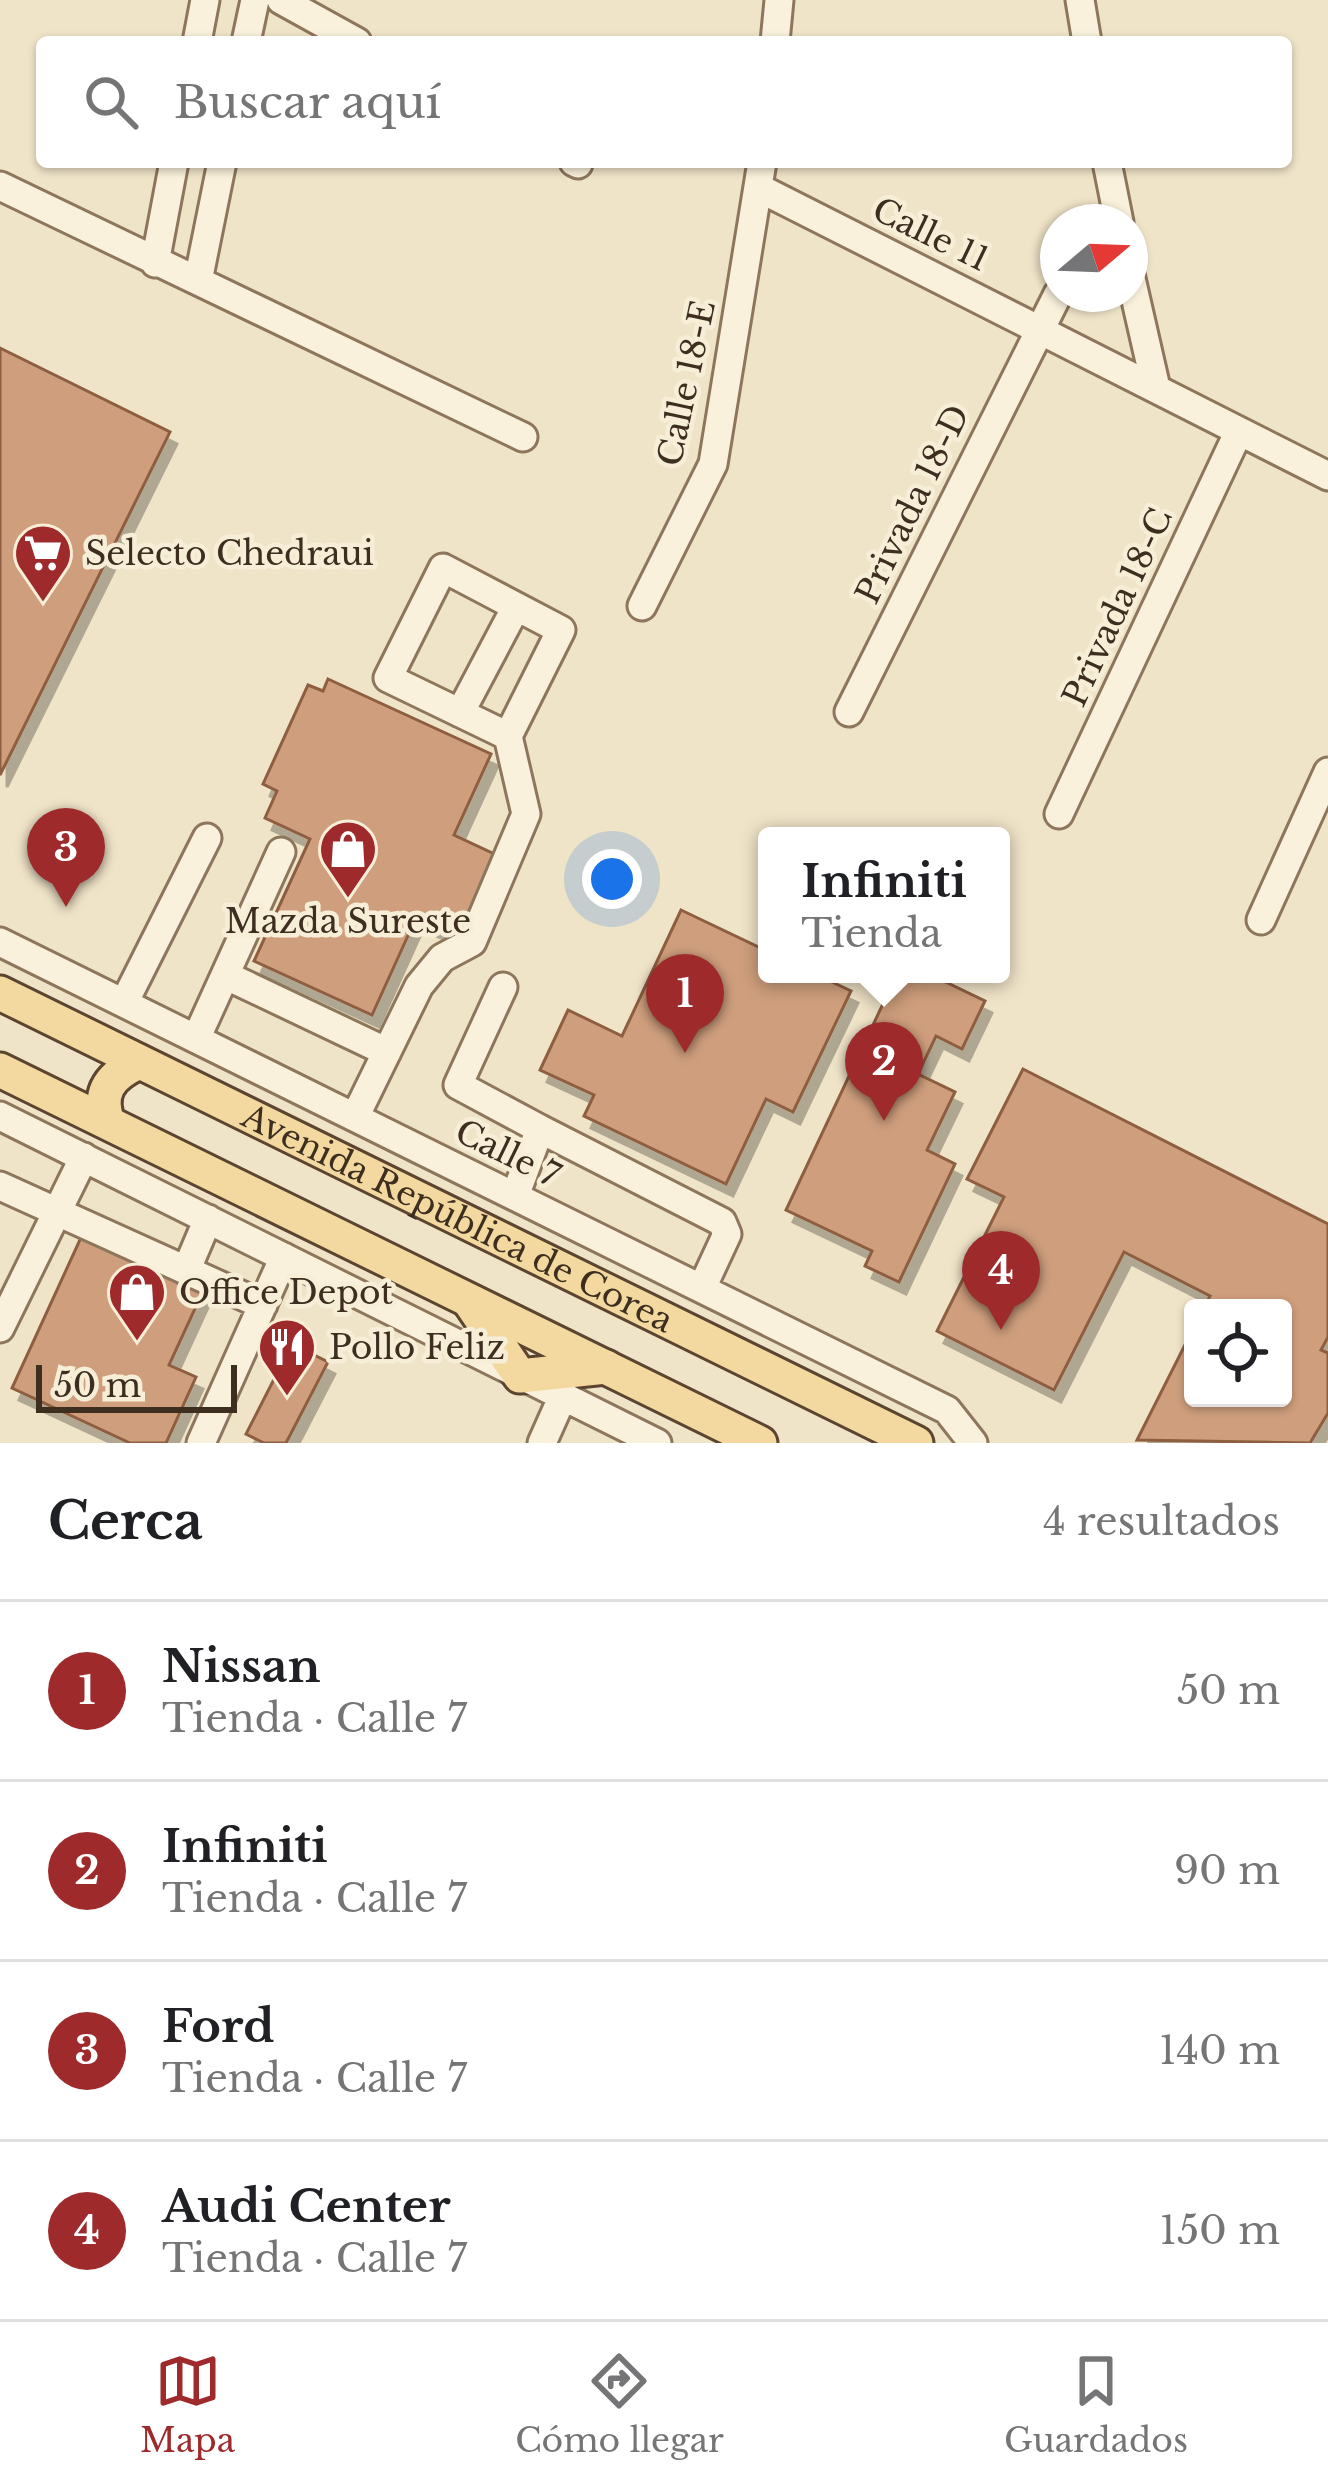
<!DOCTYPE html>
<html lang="es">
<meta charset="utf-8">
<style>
:root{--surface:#fff;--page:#f2f2f2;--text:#202124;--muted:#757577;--line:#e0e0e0;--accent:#9e2a2b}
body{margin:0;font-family:"Libre Baskerville",serif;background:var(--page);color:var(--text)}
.controls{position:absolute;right:36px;bottom:36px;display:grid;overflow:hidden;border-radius:12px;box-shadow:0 3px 9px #0004}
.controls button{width:108px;height:108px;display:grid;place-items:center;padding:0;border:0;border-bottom:3px solid var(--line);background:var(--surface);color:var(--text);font:60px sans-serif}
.compass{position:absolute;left:1040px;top:204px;width:108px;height:108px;border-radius:50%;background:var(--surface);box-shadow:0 3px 9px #0004;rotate:71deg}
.scale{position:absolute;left:36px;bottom:30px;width:201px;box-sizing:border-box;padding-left:12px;border:6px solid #3d2e20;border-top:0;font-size:33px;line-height:42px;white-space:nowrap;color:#3d2e20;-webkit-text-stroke:9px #f7eed8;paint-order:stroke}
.you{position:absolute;left:612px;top:879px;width:42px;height:42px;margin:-30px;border:9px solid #fff;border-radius:50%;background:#1a73e8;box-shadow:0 0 0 18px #1a73e833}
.badge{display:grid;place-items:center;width:78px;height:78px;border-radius:50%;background:var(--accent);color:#fff;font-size:39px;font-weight:700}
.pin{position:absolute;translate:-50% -99px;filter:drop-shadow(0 3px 6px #0008)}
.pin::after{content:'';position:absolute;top:63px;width:42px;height:36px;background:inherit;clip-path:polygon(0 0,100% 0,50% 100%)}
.popup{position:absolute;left:758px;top:827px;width:252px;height:156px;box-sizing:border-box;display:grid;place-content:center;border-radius:12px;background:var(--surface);filter:drop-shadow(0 3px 9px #0005);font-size:39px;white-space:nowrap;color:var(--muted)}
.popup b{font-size:45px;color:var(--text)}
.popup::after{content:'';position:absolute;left:50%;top:100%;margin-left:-24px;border:24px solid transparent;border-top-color:var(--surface)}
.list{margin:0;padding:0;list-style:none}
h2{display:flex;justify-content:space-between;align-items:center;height:156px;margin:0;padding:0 48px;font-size:51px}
h2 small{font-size:39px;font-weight:400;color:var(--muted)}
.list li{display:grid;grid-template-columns:78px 1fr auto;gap:36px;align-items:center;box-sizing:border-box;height:180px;padding:0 48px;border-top:3px solid var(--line)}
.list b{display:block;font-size:45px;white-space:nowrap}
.list p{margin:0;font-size:39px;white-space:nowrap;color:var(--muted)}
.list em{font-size:39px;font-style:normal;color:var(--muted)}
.icon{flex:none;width:66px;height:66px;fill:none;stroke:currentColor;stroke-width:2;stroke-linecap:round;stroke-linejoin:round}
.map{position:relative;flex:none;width:1328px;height:1443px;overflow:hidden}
.search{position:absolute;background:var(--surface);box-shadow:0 3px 9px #0004;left:36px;right:36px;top:36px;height:132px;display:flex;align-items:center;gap:30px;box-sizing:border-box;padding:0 42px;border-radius:12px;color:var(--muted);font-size:45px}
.sheet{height:876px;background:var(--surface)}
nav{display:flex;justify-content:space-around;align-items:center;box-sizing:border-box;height:168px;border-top:3px solid var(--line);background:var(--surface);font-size:33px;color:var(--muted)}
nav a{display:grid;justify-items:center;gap:6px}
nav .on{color:var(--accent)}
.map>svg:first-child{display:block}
</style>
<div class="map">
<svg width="1328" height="1443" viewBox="0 0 1328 1443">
<defs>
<filter id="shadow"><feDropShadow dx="7" dy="12" stdDeviation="0" flood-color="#0004"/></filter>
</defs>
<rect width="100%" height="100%" fill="#f0e4c8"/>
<path fill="#cf9f7d" stroke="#8d5f41" stroke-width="3" filter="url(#shadow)" d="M0 348 170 432 0 775Z
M328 679 491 754 454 835 505 859 467 941 416 918 372 1015 254 961 310 839 265 818 277 791 263 784 308 685 323 691Z
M681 910 767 951V974H815L851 991 793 1112 766 1099 726 1184 584 1116 594 1095 540 1070 568 1010 622 1036Z
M897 974H929L985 1001 962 1049 936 1036 918 1074 955 1092 927 1150 955 1164 899 1282 865 1266 872 1251 786 1210Z
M1023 1069 1328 1224V1337L1321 1350 1328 1353V1413L1310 1443 1137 1440 1193 1329V1398H1283V1308H1204L1210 1296 1124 1252 1054 1390 937 1331 1004 1197 967 1179Z
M84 1231 205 1287 169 1365 196 1377 166 1443H130L12 1388Z
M292 1344 328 1362 286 1443H264L246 1434Z"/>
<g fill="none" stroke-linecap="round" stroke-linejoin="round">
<defs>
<path id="minor" d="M281 0 357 42
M1080 0 1087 42
M197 42 205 0
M246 42 255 0
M775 42 779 0
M574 162 578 164
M1107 162 1119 222
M0 186 523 437
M759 188 1328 476
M155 263 174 162
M1130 274 1156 388
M198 281 222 162
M642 606 713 464 762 162
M849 712 1058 294
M460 713 516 607
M1059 814 1239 431
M1261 920 1328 772
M0 942 947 1410 973 1443
M227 976 387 1052
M503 987 458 1085 540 1129
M124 1003 207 838
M196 1039 281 852
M0 1116 657 1443
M355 1117 419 986 442 958 472 942 526 814 508 736 561 630 443 568 388 678 508 736
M0 1186 263 1305
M515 1196 540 1129 722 1222 727 1234 702 1288
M186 1271 208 1219
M0 1328 84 1157
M201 1443 284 1257
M542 1443 562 1398"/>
<g id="major">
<path id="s1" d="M0 993 916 1443"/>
<path d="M0 1070 760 1443"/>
<path d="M108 1122C97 1092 110 1076 137 1063"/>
<path d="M469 1301 520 1376 606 1367"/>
</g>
</defs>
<use href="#minor" stroke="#8d765c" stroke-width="33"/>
<use href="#major" stroke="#5b4430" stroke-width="39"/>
<use href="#minor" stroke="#faf1dc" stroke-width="27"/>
<use href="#major" stroke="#f3d9a0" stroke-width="33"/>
</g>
<defs>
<symbol id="supermarket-pin" viewBox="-11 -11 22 30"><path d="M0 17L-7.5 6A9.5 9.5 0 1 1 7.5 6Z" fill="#9e2a2b" stroke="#f7eed8"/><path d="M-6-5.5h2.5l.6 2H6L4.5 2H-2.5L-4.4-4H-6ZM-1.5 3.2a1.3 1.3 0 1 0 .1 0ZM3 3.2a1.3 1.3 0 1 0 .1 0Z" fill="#fff"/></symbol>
<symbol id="shop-pin" viewBox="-11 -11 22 30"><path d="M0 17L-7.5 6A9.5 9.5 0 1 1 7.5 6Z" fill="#9e2a2b" stroke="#f7eed8"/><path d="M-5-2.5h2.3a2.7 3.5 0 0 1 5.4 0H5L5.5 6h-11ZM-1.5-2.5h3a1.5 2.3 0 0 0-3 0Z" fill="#fff"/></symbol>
<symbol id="restaurant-pin" viewBox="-11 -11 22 30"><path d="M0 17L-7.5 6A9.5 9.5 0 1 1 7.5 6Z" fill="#9e2a2b" stroke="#f7eed8"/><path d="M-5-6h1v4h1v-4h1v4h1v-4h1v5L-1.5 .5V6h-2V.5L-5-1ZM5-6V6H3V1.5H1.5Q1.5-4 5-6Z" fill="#fff"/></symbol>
</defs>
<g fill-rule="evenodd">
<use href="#supermarket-pin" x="10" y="520" width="66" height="90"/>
<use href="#shop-pin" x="315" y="816" width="66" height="90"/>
<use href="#shop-pin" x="104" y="1259" width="66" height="90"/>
<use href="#restaurant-pin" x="254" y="1314" width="66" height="90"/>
</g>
<g text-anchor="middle" stroke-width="9" stroke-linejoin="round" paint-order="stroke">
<g font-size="33" fill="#3d2e20" stroke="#f7eed8">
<text transform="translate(931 234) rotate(26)" y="12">Calle 11</text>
<text transform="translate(686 383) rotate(-78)" y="12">Calle 18-E</text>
<text transform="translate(912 504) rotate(-64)" y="12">Privada 18-D</text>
<text transform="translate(1117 607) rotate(-65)" y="12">Privada 18-C</text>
<text transform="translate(508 1153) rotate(26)" y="12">Calle 7</text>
<text dy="12" stroke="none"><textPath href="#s1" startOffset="510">Avenida República de Corea</textPath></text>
</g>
<g font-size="33" fill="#3d2e20" stroke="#f7eed8" text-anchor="start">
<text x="85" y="565">Selecto Chedraui</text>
<text x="348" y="933" text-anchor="middle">Mazda Sureste</text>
<text x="179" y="1304">Office Depot</text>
<text x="329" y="1359">Pollo Feliz</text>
</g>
</g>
</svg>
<div class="controls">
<button><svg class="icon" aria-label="locate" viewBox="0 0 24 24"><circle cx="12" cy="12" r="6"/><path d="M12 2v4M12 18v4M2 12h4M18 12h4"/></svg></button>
</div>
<svg class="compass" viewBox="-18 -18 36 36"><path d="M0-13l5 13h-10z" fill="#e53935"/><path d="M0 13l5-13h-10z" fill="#757577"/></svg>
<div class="scale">50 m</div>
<div class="you"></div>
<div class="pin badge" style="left:685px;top:1053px">1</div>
<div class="pin badge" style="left:884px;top:1121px">2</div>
<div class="popup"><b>Infiniti</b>Tienda</div>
<div class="pin badge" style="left:66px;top:907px">3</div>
<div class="pin badge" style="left:1001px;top:1330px">4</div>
<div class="search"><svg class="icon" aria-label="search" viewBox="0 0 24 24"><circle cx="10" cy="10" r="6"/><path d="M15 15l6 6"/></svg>Buscar aquí</div>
</div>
<section class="sheet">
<h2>Cerca<small>4 resultados</small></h2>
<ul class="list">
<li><span class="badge">1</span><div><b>Nissan</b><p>Tienda · Calle 7</p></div><em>50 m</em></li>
<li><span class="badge">2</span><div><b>Infiniti</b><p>Tienda · Calle 7</p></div><em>90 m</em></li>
<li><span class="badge">3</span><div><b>Ford</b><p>Tienda · Calle 7</p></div><em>140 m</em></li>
<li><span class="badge">4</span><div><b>Audi Center</b><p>Tienda · Calle 7</p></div><em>150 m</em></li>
</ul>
</section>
<nav>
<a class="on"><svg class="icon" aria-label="map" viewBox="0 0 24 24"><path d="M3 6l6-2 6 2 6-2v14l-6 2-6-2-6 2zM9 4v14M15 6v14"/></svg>Mapa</a>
<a><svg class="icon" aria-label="directions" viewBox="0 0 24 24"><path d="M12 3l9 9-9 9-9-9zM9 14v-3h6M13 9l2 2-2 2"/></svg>Cómo llegar</a>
<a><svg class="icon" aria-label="saved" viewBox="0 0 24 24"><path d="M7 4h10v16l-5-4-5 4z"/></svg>Guardados</a>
</nav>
